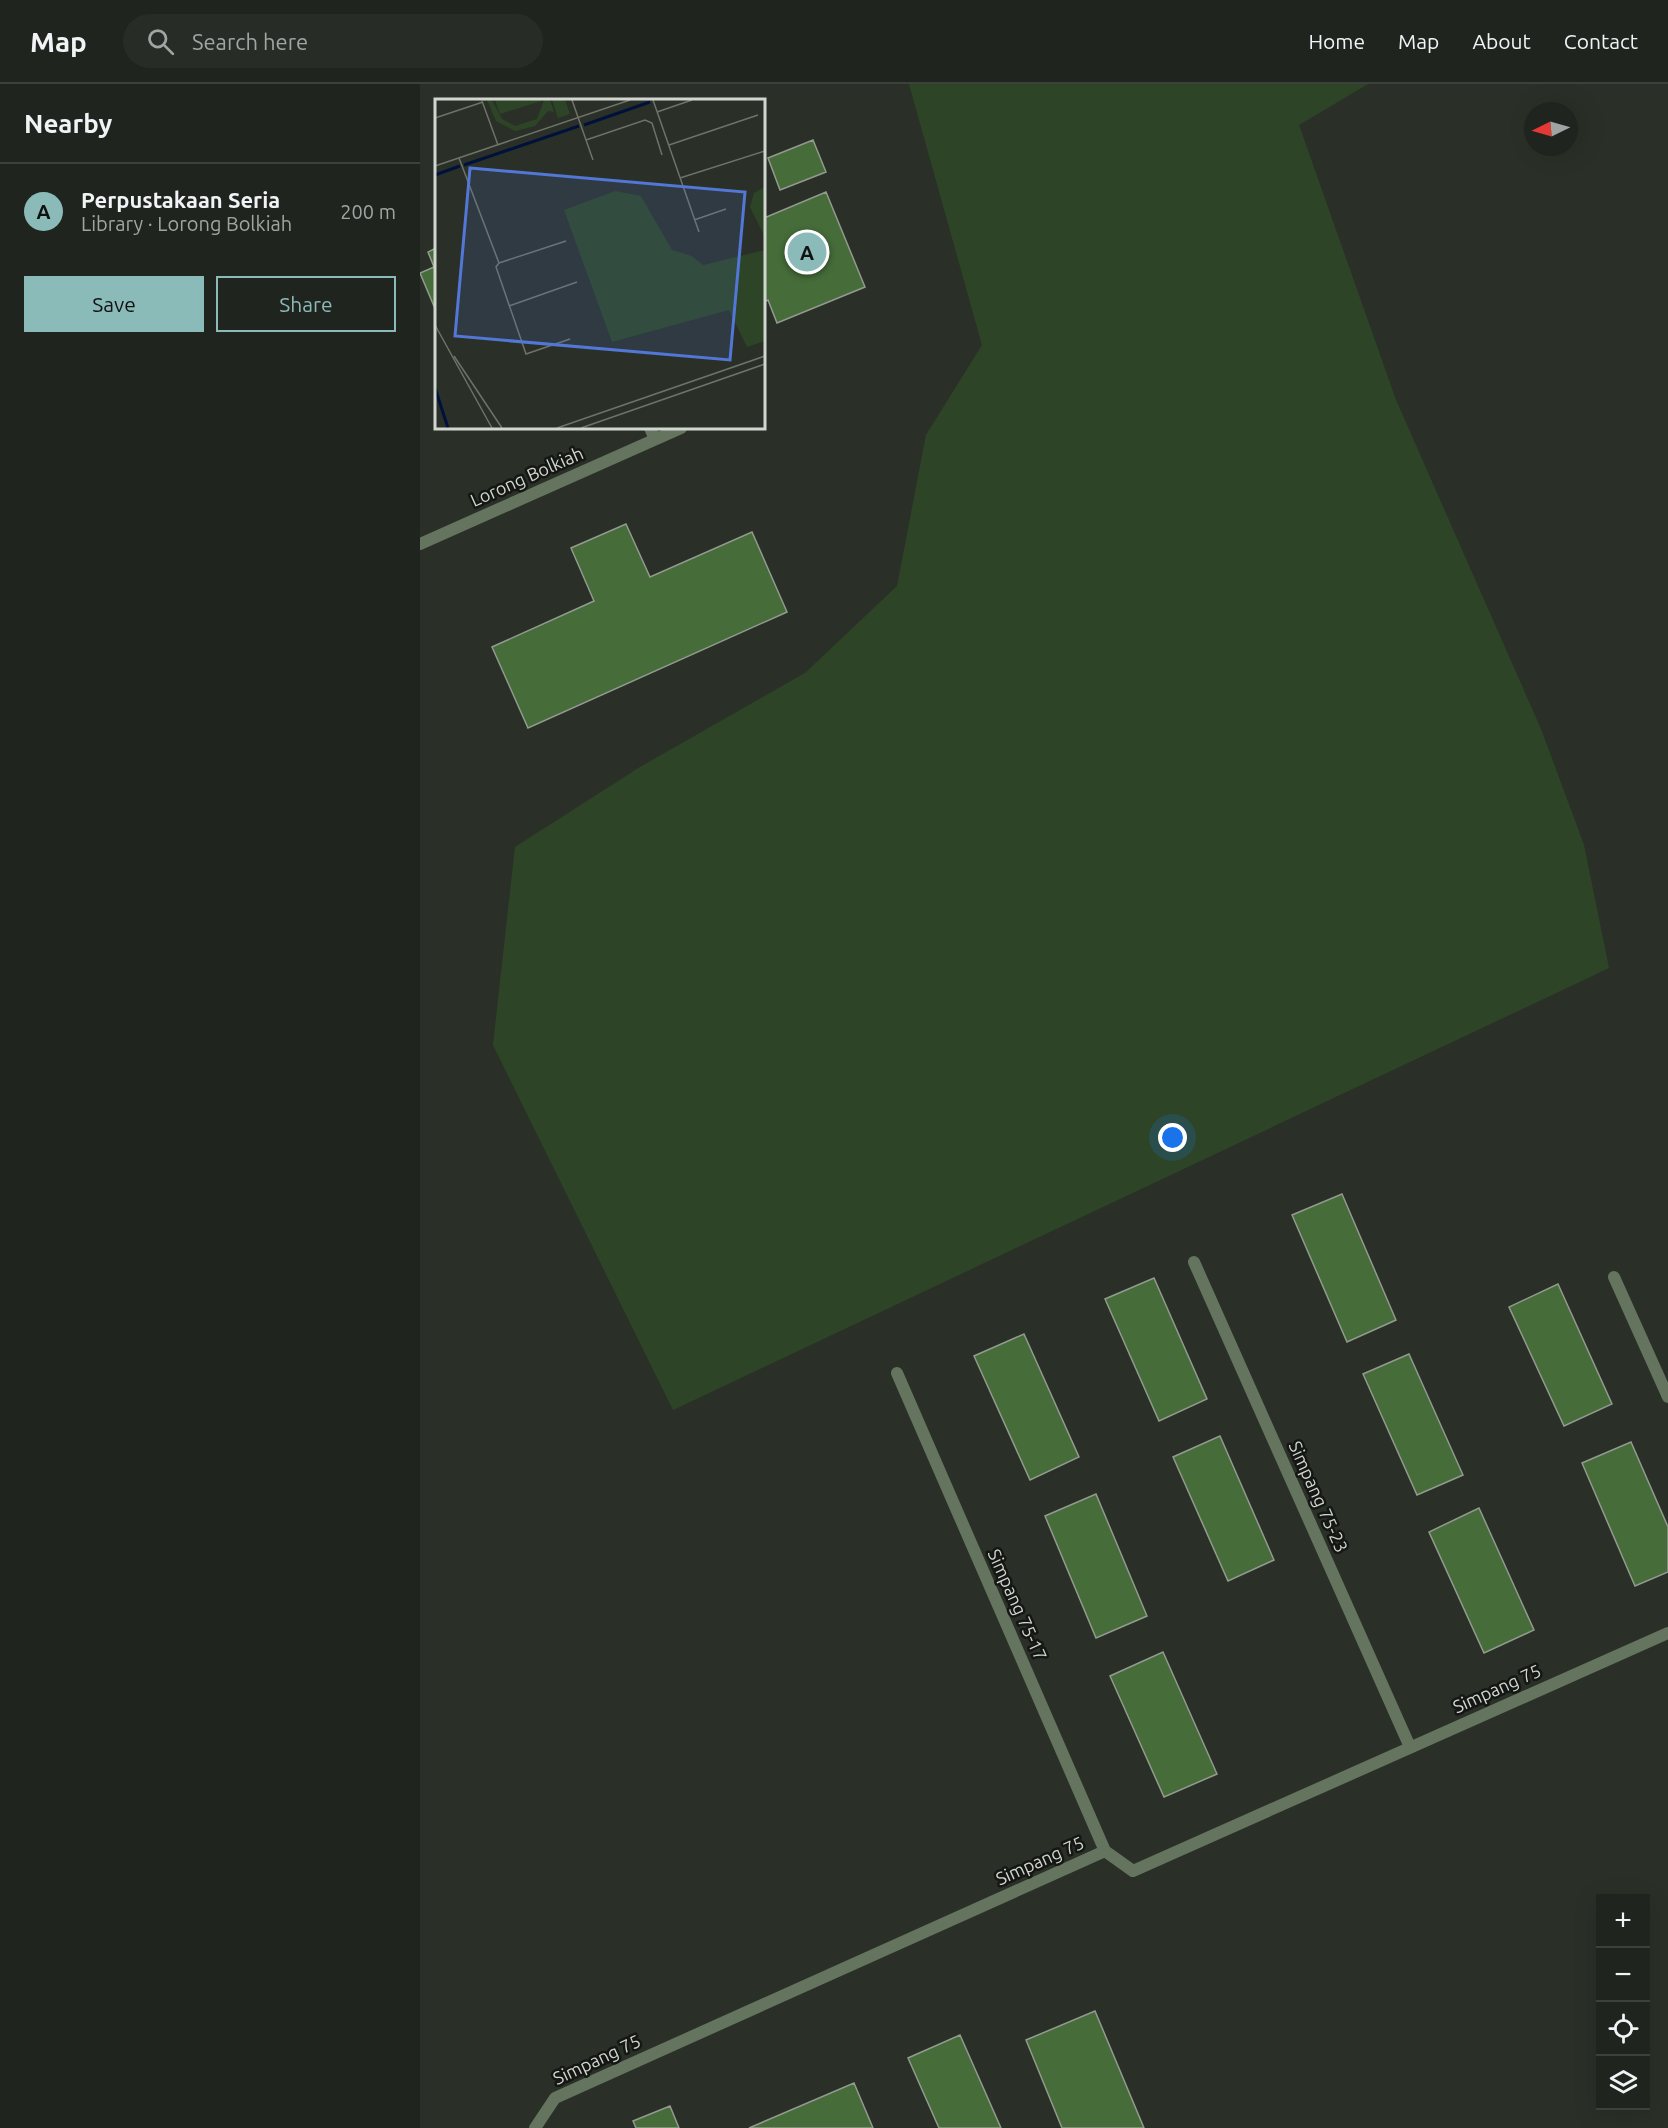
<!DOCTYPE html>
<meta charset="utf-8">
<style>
:root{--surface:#20241e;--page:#282c27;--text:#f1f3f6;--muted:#a2a4a4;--line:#3d413c;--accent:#8bbbb9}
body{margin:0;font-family:Ubuntu,sans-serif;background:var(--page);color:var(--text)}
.controls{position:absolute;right:18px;bottom:18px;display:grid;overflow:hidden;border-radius:0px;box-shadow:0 6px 24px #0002}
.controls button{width:54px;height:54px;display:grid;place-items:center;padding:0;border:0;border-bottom:2px solid var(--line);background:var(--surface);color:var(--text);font:30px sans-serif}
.compass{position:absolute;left:1104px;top:18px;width:54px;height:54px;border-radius:50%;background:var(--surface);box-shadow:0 6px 24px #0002;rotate:265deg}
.you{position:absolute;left:753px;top:1054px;width:21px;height:21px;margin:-15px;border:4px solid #fff;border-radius:50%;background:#1a73e8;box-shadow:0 0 0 9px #1a73e833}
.badge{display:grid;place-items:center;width:39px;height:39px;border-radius:50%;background:var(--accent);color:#111;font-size:20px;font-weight:700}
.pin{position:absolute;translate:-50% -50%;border:3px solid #fff;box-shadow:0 2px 6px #0006}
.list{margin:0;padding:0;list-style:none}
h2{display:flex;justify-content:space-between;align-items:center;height:78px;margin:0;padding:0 24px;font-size:26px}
h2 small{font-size:20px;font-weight:400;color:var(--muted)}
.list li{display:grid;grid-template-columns:39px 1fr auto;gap:18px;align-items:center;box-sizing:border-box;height:96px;padding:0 24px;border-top:2px solid var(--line)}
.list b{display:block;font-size:22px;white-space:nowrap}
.list p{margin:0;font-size:20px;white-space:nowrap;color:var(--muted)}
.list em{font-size:20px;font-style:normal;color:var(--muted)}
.actions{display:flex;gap:12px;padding:18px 24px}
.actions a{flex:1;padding:14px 0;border:2px solid var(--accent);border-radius:0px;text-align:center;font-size:21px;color:var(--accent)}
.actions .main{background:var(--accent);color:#111}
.icon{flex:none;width:33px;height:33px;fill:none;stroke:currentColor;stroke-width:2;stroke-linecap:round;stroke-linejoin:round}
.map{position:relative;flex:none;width:1248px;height:2044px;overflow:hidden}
header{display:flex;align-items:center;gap:36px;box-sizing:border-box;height:84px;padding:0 30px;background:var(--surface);border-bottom:2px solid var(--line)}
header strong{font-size:28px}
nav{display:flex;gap:33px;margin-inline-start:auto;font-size:21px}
.search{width:420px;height:54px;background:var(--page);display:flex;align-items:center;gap:15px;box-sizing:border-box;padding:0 21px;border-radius:33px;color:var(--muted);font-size:22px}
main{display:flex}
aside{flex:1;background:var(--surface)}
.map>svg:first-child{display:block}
</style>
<header>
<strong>Map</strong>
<div class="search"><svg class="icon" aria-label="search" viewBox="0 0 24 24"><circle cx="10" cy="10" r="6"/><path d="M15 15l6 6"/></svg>Search here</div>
<nav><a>Home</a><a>Map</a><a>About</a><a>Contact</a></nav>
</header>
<main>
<aside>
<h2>Nearby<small></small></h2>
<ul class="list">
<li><span class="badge">A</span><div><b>Perpustakaan Seria</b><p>Library · Lorong Bolkiah</p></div><em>200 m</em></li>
</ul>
<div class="actions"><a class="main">Save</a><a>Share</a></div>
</aside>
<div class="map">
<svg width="1248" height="2044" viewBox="0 0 1248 2044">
<rect width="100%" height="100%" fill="#2a3028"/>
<path fill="#2d4526" d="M489 0H948L879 41 976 316 1121 645 1164 761 1189 884 253 1326 73 961 95 763 220 683 385 589 477 502 506 351 562 261Z"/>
<path fill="#466c3a" stroke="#939a90" stroke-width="1.5" d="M393 56 406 88 360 106 348 74Z
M406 108 445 203 357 239 348 216 344 218V134Z
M16 164V227L0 189 14 183 8 168Z
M206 440 230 493 332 448 367 528 108 644 72 563 174 517 151 464Z
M922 1110 976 1236 927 1258 872 1131Z
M734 1194 787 1315 739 1337 685 1215Z
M1138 1200 1192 1320 1144 1342 1089 1223Z
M604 1250 659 1373 610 1396 554 1272Z
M989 1270 1043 1391 997 1411 943 1290Z
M800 1352 854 1476 808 1497 753 1373Z
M1211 1358 1248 1443V1488L1215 1502 1162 1379Z
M676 1410 727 1532 676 1554 625 1432Z
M1059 1424 1114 1546 1064 1569 1009 1448Z
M743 1568 797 1690 744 1713 690 1592Z
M675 1927 724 2044H642L606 1956Z
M540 1951 581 2044H519L488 1974Z
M434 1999 453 2044H329Z
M250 2022 259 2044H216L213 2037Z"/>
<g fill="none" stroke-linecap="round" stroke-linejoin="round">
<path stroke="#64745e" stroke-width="12" d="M230 344 235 355
M0 460 261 344
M774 1178 990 1663
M1194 1193 1248 1313
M477 1289 685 1767
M685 1767 713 1787 1248 1549
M115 2044 135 2014 685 1767"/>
</g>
<g text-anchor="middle" stroke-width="5" stroke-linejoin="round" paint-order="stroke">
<g font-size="18" fill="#d2d6d0" stroke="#141713">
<text transform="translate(107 393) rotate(-24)" y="6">Lorong Bolkiah</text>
<text transform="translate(898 1413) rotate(66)" y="6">Simpang 75-23</text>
<text transform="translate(597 1521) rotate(66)" y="6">Simpang 75-17</text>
<text transform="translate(1077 1605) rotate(-24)" y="6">Simpang 75</text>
<text transform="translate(620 1777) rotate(-24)" y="6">Simpang 75</text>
<text transform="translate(177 1976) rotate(-25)" y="6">Simpang 75</text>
</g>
</g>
<g transform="translate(15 15)">
<rect width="330" height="330" fill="#2a3028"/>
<path d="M52 1H57L67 20 80 27 102 20 109 1H115L119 13 113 12 100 27 80 32 61 22ZM60 1H106V2L65 15ZM117 1H130L135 15 123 19ZM330 88V138L315 108 319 94ZM180 92 206 97 237 151 257 157 268 166 330 151V242L312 248 294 211 177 243 129 111Z" fill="#2d4526"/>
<path fill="none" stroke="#00123c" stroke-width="3" d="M149 26 215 3M29 66 144 27M0 76 25 67M0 289 13 329"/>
<path fill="none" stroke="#6d726b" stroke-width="1.5" d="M137 1 158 61M218 1 264 133M47 2 63 46M222 13 257 1M0 19 48 3M151 41 210 21 217 24 227 56M234 46 323 16M24 59 64 164 61 168 91 255 135 240M0 67 195 1M245 79 330 52M259 121 291 110M64 164 131 142M74 207 142 183M0 226 57 329M19 257 67 329M122 329 330 257M146 329 330 265"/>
<path fill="#5377d6" fill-opacity="0.15" stroke="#5377d6" stroke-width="3" d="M35 69 310 93 295 261 20 237Z"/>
<rect width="330" height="330" fill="none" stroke="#d2d6d0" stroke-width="3"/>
</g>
</svg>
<div class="controls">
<button>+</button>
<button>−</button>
<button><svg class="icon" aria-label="locate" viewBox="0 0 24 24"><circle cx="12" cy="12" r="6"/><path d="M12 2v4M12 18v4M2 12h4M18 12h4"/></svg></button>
<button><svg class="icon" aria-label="layers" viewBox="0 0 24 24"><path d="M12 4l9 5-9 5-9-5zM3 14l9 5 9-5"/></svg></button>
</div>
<svg class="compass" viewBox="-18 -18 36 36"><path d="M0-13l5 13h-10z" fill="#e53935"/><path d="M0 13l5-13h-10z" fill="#a2a4a4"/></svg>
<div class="you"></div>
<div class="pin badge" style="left:387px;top:168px">A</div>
</div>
</main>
